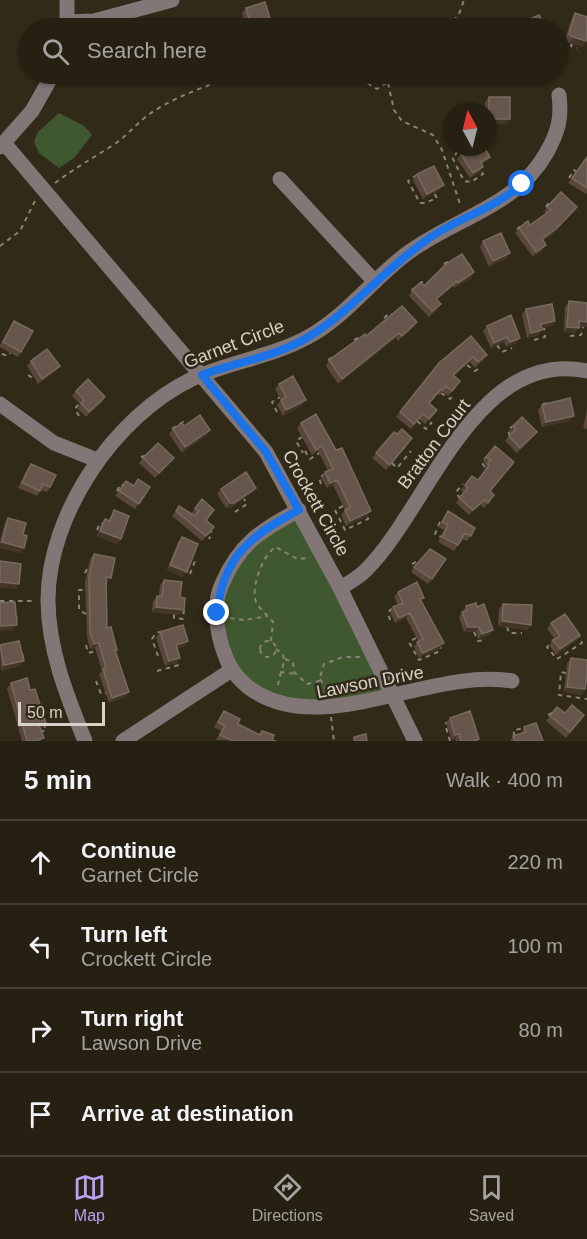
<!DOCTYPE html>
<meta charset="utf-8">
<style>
:root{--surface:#262012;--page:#2e281b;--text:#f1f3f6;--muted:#a4a39f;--line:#423e32;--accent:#bca0f2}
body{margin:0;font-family:Arial,sans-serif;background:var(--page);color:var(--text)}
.compass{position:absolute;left:443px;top:102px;width:54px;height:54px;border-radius:50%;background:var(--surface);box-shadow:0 2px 4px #0004;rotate:353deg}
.scale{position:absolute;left:18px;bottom:15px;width:87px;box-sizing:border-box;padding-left:6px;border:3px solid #d7d1c7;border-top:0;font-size:16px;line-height:21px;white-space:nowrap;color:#d7d1c7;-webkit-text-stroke:4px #322a18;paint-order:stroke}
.stop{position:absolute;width:18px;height:18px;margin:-14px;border:4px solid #1a73e8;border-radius:50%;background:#fff}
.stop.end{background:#1a73e8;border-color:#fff;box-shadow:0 2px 6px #0008}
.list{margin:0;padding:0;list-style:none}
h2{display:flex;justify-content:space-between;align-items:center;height:78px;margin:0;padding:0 24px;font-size:26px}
h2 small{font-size:20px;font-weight:400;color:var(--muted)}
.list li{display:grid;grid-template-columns:39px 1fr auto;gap:18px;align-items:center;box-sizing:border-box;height:84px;padding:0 24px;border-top:2px solid var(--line)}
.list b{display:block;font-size:22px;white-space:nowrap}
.list p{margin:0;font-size:20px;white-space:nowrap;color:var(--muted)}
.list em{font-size:20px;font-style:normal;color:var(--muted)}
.icon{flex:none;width:33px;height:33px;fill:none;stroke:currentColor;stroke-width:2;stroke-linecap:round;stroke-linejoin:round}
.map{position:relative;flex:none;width:587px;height:741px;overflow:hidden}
.search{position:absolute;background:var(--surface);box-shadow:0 2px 4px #0004;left:18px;right:18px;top:18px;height:66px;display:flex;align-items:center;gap:15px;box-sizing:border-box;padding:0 21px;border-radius:33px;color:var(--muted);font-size:22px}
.sheet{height:414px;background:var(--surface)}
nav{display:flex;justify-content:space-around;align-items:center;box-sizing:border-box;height:84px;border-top:2px solid var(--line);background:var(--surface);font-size:16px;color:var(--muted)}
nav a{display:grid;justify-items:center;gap:3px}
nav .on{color:var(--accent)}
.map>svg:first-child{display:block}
</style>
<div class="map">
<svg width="587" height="741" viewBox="0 0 587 741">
<rect width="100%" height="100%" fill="#322a18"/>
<path fill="#40582f" d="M59 113 84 126 92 135 74 158 59 168 39 153 34 142 38 132Z
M299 510 395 698 349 708 256 694 219 637 230 566Z"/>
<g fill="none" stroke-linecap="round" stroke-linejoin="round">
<path stroke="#898375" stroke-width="2" stroke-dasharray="4.5 4.5" stroke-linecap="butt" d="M448 28 459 14 464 0
M572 43 571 46 577 48
M352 74 377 89 400 74
M512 78 513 74
M388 83 394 110 402 121 433 135 442 150 461 207
M508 112 510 119
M464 155 460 150 452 157 464 181 471 182 483 174 480 169
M417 175 408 181 420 203H425L437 198 434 193
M569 178 574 170 578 173
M55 183C75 168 93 158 113 145 126 137 136 124 148 115 177 95 209 85 242 74
M546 207 550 201 552 203
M517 229 527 222
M0 246 20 231 35 201
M444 264 450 261 451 263
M412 290 422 282 426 286
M384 318 390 313 393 316
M570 336 581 335 583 327
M354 340 361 336
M534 340 545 337 544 328
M497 345 502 352 512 348
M2 354 8 356 10 353
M328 360 333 357 335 360
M467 365 475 371 481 367
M28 375 34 379
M441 393 450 399 455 394
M543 404 557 402
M277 412 272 402 280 397
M79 416 75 409 79 403
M417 421 426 429 432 422
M172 429 183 422 186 425
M510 436 508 430 513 426
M302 437 296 441 303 453
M305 451 310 459 321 452
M141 457 147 455
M392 463 397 468 411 451
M485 467 482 463 487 456
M321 484 319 478 326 473
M117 491 121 484 125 487
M460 499 456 492 463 484
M343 506 335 510 345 530 368 519V512
M235 512 247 504 244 499
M440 522 435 534 441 537
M209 529 212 533 209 539
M97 530 100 523 104 524
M412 564 419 560 421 561
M85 573 88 567
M190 574 195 561 190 559
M0 601H36
M86 614 79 610V590H88
M174 614V618L183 619 184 608
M230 618 244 620 268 616
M390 620 388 612 393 608
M16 621 17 614
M507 627 509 633H522
M474 632 478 641 485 640
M416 638 409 642 419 660 440 651 441 644
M555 639 547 647 557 659 582 643 578 634
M271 641 273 622C268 616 261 610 257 604 249 591 263 553 276 547L297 559 310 558
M260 649a8 8 0 1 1 16 0a8 8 0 1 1-16 0Z
M86 645 88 653 96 651
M276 649 283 654C286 665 278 676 278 688
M158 656 152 639 156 633 167 630 168 632
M21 657H23L21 650
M285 659 293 662 294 672 307 684 319 681 324 664 343 657H360
M157 671 179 665 178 661
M280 672 295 674
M566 673 561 672 559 695 587 699
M320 679 328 692
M96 681 101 694 106 693
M548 715 555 711
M331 717 334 741
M40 732 46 730 44 725
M515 736 513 731 525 727
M450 741 445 724 452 719"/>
<path stroke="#827776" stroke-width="15" d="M68 22 94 21 172 0
M67 28V0
M5 144 266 452 340 588 415 741
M0 147 32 111 53 74
M280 179 375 282
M0 404 54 443 97 460
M299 510C261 530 239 544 222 584 212 605 217 634 225 655 230 670 237 677 248 687 319 741 430 667 512 681
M340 588C349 583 359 577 366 570 428 509 475 347 587 371
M85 741C67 696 48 649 48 600 48 514 115 416 192 379 229 362 271 357 308 337 346 316 371 281 405 255 453 218 516 208 547 152 558 132 562 118 559 95
M123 741 230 671"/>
</g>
<path fill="#59473c" d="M246 8 272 25 270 28H247L242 13Z
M575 13 583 47 570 43 565 39 572 18Z
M521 23 545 28H517Z
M489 97 506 124H488V111H485V102Z
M461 154 490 157 486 162 482 164 480 172 470 178 457 159Z
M587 157V193L586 194 568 183Z
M417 174 440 190 423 199 413 180Z
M547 207H577L554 233 543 241 546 245 542 250 533 257 515 233 519 228 530 225 546 213 544 212Z
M483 241 510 253 507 258 489 267 480 247Z
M474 272 471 278 454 288 453 286 437 300 441 304 437 309 429 317 409 296 412 290 424 286Z
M569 301 587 303V327H579L575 333 564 332 565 307Z
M526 309 555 321 552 326 542 328 539 335 527 338 522 314Z
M14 321 21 352 18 357 0 347V345Z
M417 322 413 327 398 341 396 338 338 384 326 366 329 360 366 336Z
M487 326 517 343 506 347 504 342 491 348 483 331Z
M471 336 484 360 475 368 470 362 454 376 457 386 448 396 443 392 439 395 437 394 429 404 433 415 425 424 419 419 411 429 396 417 400 412Z
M31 361 60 366 56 371 38 384 27 366Z
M279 384 302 405 283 416 277 405 281 400 275 389Z
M76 391 102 402 86 417 77 408 80 404 72 396Z
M542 405 570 421 542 427 538 410Z
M587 409V429L583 428Z
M316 414 367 516 346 526 341 515 345 510 333 485 327 488 321 478 325 472 328 471 318 451 312 455 297 428 301 423Z
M184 426 210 430 207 435 182 453 169 434 173 429Z
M513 426 537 432 533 437 517 453 505 441 511 433 509 431Z
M409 443 386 470 372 458 376 453Z
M486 457 514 462 490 492 494 495 484 508 480 505 469 515 456 503 464 493 461 490 465 485 478 480 485 470 484 469 487 465 483 462Z
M143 458H174L155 478 139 463Z
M31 464 50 487 47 492 41 490 37 496 18 488 27 469Z
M126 481 134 486 150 487 135 509 115 496Z
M221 489 252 493 230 508H226L217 494Z
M179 506 195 516 192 513 195 508 214 510 206 520 214 527 202 541 172 516Z
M114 510 121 539 117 544 97 536 101 524 105 519 108 521Z
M448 511 471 536 467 541 462 539 454 551 438 542 444 530 438 527Z
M8 518 23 534 24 548 20 553 0 548V541L5 523Z
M182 537 183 577 167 570 178 542Z
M94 554 108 583 106 582 107 628 115 652 125 697 109 703 99 674 102 671 95 648 90 649 87 637 85 582 90 559Z
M446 559 428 584 411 572 414 567Z
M164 580 180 597 184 610 180 615 152 612 153 601 157 596H159L160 585Z
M398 592 421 602 444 643 440 648 419 658 414 647 418 641 406 618 395 623 390 612 393 607 398 605 394 597Z
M503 604 531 625 527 630 498 626 499 609Z
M466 606 477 607 493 630 489 635 478 639 476 632H464L459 617Z
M551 623 580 635 577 640 556 655 549 645 555 639 547 629Z
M160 632 188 641 185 646 177 648V663L165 666 156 638Z
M0 645 20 666 1 671Z
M571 658 582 695 564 692 567 663Z
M11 683 43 728 41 729V741H22L7 688Z
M224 711 238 724 259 734 262 731 272 740 276 741 216 740 221 731 214 727Z
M565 713 581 720 566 738 546 721 550 716Z
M450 718 479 739 478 741H456L455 739 452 740 446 723Z
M524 727 543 741H510L513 736 521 734Z"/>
<path fill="#433528" d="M272 25 270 28H260Z
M573 37 586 41 583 47 570 43Z
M482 74H497L512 78 508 83 481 75Z
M489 119H510L506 124H488Z
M490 157 486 162 477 168 481 162Z
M483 167 480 172 470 178 473 173Z
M444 185 440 190 423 199 427 194Z
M577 207 554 233 538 244 542 239Z
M546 245 542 250 533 257 536 252Z
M510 253 507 258 489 267 493 261Z
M474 272 471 278 454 288 458 283Z
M457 281 453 286 433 304 436 299Z
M555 321 552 326 537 329 541 324Z
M579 321 587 322V327L576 326Z
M417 322 413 327 398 341 402 336Z
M567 327 579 328 575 333 564 332Z
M542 330 539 335 527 338 531 333Z
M399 333 396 338 338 384 342 379Z
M507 337 504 342 491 348 494 343Z
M520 338 517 343 506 347 510 342Z
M487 355 484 360 475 368 478 362Z
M473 357 470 362 449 380 453 375Z
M60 366 56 371 38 384 42 379Z
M105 397 102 402 86 417 89 412Z
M306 400 302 405 283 416 286 410Z
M574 416 570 421 542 427 546 422Z
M210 430 207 435 182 453 185 447Z
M537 432 533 437 517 453 520 448Z
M322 446 318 451 312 455 316 450Z
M337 480 333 485 327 488 330 483Z
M256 488 252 493 230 508H226L230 503Z
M484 500 480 505 469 515 473 510Z
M371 511 367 516 346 526 350 521Z
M100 531 121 539 117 544 97 536Z
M2 542 24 548 20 553 0 548V545Z
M170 565 187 572 183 577 167 570Z
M106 577 111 578 108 583 102 582Z
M0 582 19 584 16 589 0 588Z
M156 607 184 610 180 615 152 612Z
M410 613 406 618 395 623 399 618Z
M502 621 531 625 527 630 498 626Z
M17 625 13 630 0 631V626Z
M468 627H479L476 632H464Z
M493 630 489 635 478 639 482 634Z
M580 635 577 640 556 655 560 649Z
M188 641 185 646 173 650 176 645Z
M99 643 95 648 90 649 94 644Z
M444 643 440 648 419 658 423 653Z
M180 658 177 663 165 666 169 661Z
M24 661 20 666 1 671 4 665Z
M567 687 585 689 582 695 564 692Z
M129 692 125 697 109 703 112 698Z
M46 723 43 728 36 730 39 725Z
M459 734 455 739 452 740 455 735Z"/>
<path fill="#66564b" stroke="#78695f" stroke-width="1.5" d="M265 2 272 25 260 28H252L246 8Z
M575 13 587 17 586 41 573 37 569 34Z
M539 15 545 28H523L521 23Z
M497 74H513L512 78Z
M489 97H510V119H489Z
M472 147H484L490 157 481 162 483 167 473 173 461 154Z
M587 157V188L572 178Z
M434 166 444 185 427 194 417 174Z
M561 192 577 207 557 228 542 239 546 245 536 252 519 228 528 221 530 225 551 210 547 207Z
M501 233 510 253 493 261 483 241Z
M462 254 474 272 458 283 457 281 436 299 441 304 432 311 412 290 421 282 424 286 446 264Z
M569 301 587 303V322L579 321V328L567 327Z
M552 304 555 321 541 324 542 330 531 333 526 309Z
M402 306 417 322 402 336 399 333 342 379 329 360 365 334 366 336Z
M511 315 520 338 510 342 507 337 494 343 487 326Z
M14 321 33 331 21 352 3 342Z
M471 336 487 355 478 362 473 357 453 375 460 381 452 391 446 386 443 390 441 389 429 403 437 410 429 419 423 414 414 424 400 412 439 363Z
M47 349 60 366 42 379 31 361Z
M293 376 306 400 286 410 281 400 286 397 279 384Z
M88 379 105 397 89 412 81 403 84 400 76 391Z
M570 398 574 416 546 422 542 405Z
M316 414 336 450 342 448 371 511 350 521 345 510 350 507 337 480 330 483 325 472 333 469 322 446 316 450 301 423Z
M200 415 210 430 185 447 173 429 182 423 184 426Z
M522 417 537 432 520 448 509 436 516 429 513 426Z
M402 429 412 438 390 465 376 453 394 432 397 434Z
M158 443 174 458 159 473 143 458Z
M495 446 514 462 490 491 494 495 488 503 484 500 473 510 459 498 468 488 465 485 472 476 478 480 489 466 487 464 491 460 486 457Z
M31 464 56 475 50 487 43 484 40 491 22 483Z
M246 472 256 488 234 503H230L221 489Z
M138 479 150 487 139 504 119 491 126 481 134 486Z
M202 499 214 510 206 520 214 527 206 536 176 511 179 506 195 516 199 511 195 508Z
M114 510 129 516 121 539 100 531 105 519 110 521Z
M448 511 475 528 471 536 465 533 458 545 442 537 448 525 442 522Z
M8 518 26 523 23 534 27 536 24 548 2 542Z
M182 537 198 544 187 572 170 565Z
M430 549 446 559 432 579 414 567Z
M94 554 115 558 111 578 106 577 107 628 111 627 117 650H115L129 692 112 698 103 669 106 668 99 643 94 644 90 632 89 577Z
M0 561 21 564 19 584 0 582Z
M164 580 182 582 180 597 185 598 184 610 156 607 157 596H162Z
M417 582 424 598 420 599 444 643 423 653 417 642 423 639 410 613 399 618 393 607 403 603 398 592Z
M15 602 17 625 0 626V603Z
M476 603 477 607 484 604 493 630 482 634 479 627H468L462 612 468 610 466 606Z
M503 604 532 605 531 625 502 621Z
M565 614 580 635 560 649 553 640 560 636 551 623Z
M183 625 188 641 176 645 180 658 169 661 160 632Z
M19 641 24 661 4 665 0 645Z
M571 658 587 660V676L585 689 567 687Z
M27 678 30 690 35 689 46 723 39 725 44 738 34 741H27L11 683Z
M572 705 584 715 570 732 550 716 557 707 565 713Z
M224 711 240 719 238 724 260 735 262 731 274 735 272 740 276 741H233L220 735 225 726 218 722Z
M470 711 479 739 474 741H461L459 734 455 735 450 718Z
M536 723 543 741H515L513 736 526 732 524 727Z
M366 734 367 741H354V737Z"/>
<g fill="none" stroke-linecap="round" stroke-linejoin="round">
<path stroke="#1a73e8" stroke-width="8" d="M217 613C223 556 251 535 299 510L266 452 202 375C237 362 278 356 310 336 355 308 387 266 431 237 461 217 495 208 522 184"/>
</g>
<g text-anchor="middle" stroke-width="5" stroke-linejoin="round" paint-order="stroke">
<g font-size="18" fill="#d7d1c7" stroke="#322a18">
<text transform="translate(234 344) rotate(-21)" y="6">Garnet Circle</text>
<text transform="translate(434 444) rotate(-53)" y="6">Bratton Court</text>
<text transform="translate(316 503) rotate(61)" y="6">Crockett Circle</text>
<text transform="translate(370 682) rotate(-11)" y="6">Lawson Drive</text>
</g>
</g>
</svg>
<svg class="compass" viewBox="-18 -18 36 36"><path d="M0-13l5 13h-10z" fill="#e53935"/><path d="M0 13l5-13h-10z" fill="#a4a39f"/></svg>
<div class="scale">50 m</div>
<div class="stop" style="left:522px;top:184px"></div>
<div class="stop end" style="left:217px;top:613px"></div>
<div class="search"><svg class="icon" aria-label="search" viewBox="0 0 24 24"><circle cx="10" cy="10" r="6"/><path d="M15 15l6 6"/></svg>Search here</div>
</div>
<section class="sheet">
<h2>5 min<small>Walk · 400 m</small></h2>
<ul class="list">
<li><svg class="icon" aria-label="ahead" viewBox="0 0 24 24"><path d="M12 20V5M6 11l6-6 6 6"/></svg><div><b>Continue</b><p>Garnet Circle</p></div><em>220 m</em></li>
<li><svg class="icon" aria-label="left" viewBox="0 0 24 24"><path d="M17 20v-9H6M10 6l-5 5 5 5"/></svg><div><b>Turn left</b><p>Crockett Circle</p></div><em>100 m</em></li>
<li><svg class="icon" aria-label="right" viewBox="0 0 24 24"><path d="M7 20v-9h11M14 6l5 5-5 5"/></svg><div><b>Turn right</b><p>Lawson Drive</p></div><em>80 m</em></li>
<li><svg class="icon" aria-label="arrive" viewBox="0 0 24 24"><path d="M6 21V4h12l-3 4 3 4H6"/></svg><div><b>Arrive at destination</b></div></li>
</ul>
</section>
<nav>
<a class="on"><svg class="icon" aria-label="map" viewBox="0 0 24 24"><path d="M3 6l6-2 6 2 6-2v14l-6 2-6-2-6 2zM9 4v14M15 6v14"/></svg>Map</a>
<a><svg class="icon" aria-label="directions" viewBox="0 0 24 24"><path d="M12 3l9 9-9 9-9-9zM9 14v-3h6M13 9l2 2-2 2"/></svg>Directions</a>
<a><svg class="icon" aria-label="saved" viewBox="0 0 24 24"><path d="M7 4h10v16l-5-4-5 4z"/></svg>Saved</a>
</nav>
